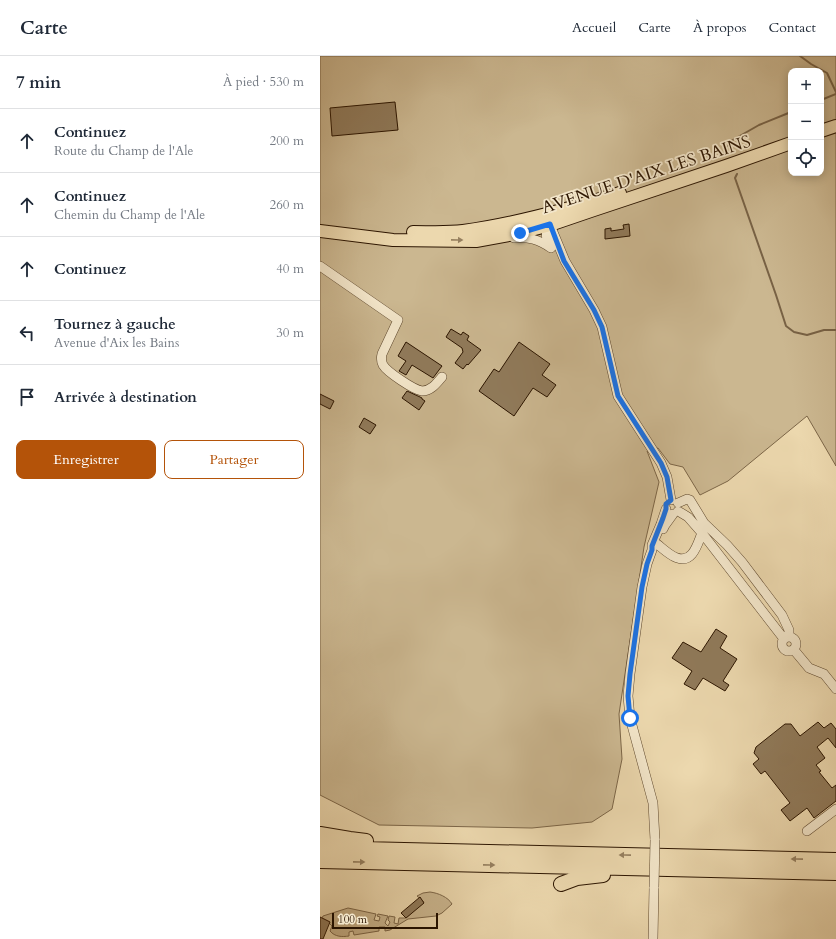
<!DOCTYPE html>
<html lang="fr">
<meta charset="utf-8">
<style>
:root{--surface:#fff;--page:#f2f2f3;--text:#1f2937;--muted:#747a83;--line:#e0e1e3;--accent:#b45309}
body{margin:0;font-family:Cardo,serif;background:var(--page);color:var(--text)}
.controls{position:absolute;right:12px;top:12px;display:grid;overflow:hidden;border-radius:8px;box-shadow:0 2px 10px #0003}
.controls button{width:36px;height:36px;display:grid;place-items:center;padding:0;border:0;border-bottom:1px solid var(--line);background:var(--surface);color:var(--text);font:20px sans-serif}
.scale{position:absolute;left:12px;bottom:10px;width:106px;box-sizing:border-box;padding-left:4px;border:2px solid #2c1500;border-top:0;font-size:11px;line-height:14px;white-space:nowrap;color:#2c1500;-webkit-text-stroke:3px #f3e6ca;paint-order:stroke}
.stop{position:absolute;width:12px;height:12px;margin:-9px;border:3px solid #1a73e8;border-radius:50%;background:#fff}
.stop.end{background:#1a73e8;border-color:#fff;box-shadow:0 1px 4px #0008}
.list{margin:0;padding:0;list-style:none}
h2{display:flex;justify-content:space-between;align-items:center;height:52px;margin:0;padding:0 16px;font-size:17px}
h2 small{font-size:13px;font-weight:400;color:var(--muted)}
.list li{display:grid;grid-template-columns:26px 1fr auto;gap:12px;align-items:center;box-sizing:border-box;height:64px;padding:0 16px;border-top:1px solid var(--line)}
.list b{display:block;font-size:15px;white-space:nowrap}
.list p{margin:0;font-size:13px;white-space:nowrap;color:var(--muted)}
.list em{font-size:13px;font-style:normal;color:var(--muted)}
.actions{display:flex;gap:8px;padding:12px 16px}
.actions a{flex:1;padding:9px 0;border:1px solid var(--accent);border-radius:8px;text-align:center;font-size:14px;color:var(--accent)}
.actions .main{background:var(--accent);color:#fff}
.icon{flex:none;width:22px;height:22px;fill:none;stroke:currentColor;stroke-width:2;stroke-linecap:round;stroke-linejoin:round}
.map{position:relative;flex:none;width:516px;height:883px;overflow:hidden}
header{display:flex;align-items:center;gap:24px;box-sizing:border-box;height:56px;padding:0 20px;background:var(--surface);border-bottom:1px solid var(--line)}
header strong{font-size:19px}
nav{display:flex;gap:22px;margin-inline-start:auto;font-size:14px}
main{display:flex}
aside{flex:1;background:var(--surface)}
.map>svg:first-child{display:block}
</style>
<header>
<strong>Carte</strong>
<nav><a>Accueil</a><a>Carte</a><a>À propos</a><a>Contact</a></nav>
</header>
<main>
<aside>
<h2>7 min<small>À pied · 530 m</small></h2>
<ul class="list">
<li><svg class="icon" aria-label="ahead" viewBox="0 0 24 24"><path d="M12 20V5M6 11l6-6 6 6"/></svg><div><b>Continuez</b><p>Route du Champ de l'Ale</p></div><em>200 m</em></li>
<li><svg class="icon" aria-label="ahead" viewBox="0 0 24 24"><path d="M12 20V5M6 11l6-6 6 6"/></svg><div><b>Continuez</b><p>Chemin du Champ de l'Ale</p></div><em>260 m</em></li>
<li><svg class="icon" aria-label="ahead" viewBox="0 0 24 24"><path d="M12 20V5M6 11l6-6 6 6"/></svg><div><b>Continuez</b></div><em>40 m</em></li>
<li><svg class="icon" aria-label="left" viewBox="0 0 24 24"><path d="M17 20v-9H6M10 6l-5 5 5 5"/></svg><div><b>Tournez à gauche</b><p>Avenue d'Aix les Bains</p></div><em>30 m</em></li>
<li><svg class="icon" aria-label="arrive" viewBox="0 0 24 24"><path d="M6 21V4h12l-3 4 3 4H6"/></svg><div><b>Arrivée à destination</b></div></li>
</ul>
<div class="actions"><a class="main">Enregistrer</a><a>Partager</a></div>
</aside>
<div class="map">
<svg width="516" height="883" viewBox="0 0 516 883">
<rect width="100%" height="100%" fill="#ecd8ae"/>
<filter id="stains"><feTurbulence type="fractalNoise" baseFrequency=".005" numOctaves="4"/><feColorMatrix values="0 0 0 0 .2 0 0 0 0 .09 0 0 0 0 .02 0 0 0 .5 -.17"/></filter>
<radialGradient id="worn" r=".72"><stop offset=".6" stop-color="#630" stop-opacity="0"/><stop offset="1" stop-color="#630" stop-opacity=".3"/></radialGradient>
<path fill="#cbb790" stroke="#7c6648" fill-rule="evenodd" d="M0 0H516V410L487 360 408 425 380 439 363 411 350 408 338 392 327 395 339 426 324 491 299 658 302 703 292 753 272 766 212 772 59 769 0 739ZM471 15H501V117H471Z
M110 836C118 837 128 841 132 848L122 857 116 860 88 863 70 874 65 875V871H59V875L34 879 33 875 29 876V880C22 881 15 881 10 875L12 870 9 867 10 866 2 862 3 860 28 852 56 858 54 864 59 865 60 861 57 860 58 858 68 860 65 867 68 870 70 866 68 864 69 860 75 861 74 867 78 868 79 862H86L104 846 97 840 103 837Z"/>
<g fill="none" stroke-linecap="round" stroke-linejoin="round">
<path stroke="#786245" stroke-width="2" d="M480 0 491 8 507 17 516 36
M501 44 516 38
M408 90 411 85 439 69 471 56
M417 118 415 122 456 239 466 270 474 276 487 279 504 274H516"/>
</g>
<path fill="#907a5a" stroke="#2c1500" d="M75 46 78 74 12 80 10 52Z
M309 168 310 180 285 183V173L291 172V175L304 173 303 169Z
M131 273 141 279 143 276 149 280 147 284 161 294 148 309 147 308 143 313 135 307 143 296 142 292 126 281Z
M86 286 122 310 113 322 92 309 86 319 79 315 86 305 78 300Z
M199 286 230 308 222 319 236 329 227 341 213 332 194 360 159 335 174 313 179 316Z
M87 335 100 341 102 342V343L105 345 99 354 82 342Z
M0 338 14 345 10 353 0 348Z
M44 362 56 369 50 378 39 371Z
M396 573 407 580 400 592 417 603 403 625 409 629 405 635 383 622 375 634 364 628 372 615 352 602 363 586 381 596Z
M498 666 504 672 511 667 516 673V692L508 682 497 691 505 702 496 709 501 715 499 716 512 732 516 729V745L494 762 487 752 470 765 461 754 470 747 445 715 441 718 433 708 439 703 434 697 436 691 465 668H471L480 680Z
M100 841 104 847 86 862 81 857Z
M0 861 10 866 3 883H0Z"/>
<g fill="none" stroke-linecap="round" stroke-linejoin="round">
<defs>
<path id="minor" d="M230 169 245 205 274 254 282 271 298 340 341 407 347 421 351 444
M194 182C209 181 218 183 231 192
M230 191C225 180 225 177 231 166
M0 210 78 264 62 298C61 302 61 305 63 309 67 316 94 334 102 335 111 335 117 327 122 321
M358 447 367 443 370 444 384 467 407 489 422 506 462 559 469 574V581
M358 455 368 461 382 477 464 583
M343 473 345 469 353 458
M337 488C346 495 361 511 372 498 377 492 379 484 382 477
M462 588a7 7 0 1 1 14 0a7 7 0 1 1-14 0Z
M474 594 489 612 504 618 516 633
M487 775 516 753
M335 784 333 747 310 662 308 640 310 618 322 531 327 508 332 494V489L341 468 346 453
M333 883 334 831"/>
<path id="major" d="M501 75 516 70
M0 175 73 184 156 185 200 177 230 169 271 155 406 110 471 87
M93 176C110 176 127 177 143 175 196 168 249 153 300 137"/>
<path id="highway" d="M0 778 30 783 46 785
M0 792 516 804
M0 805 516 817
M241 828 257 822 283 819"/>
</defs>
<use href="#minor" stroke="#5c462c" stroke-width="10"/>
<use href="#major" stroke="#2c1500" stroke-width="14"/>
<use href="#highway" stroke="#2c1500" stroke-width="16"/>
<use href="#minor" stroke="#f3e6ca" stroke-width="9"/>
<use href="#major" stroke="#ecd8ae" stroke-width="12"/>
<use href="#highway" stroke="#ecd8ae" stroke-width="14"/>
<defs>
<path id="minor-bridge" d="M334 831 335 784"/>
</defs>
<use href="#minor-bridge" stroke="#5c462c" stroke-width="10" stroke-linecap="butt"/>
<use href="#minor-bridge" stroke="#f3e6ca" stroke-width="9"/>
</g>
<defs><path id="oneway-solid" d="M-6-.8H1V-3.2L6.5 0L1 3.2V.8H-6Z"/></defs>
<g fill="#968060">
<use href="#oneway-solid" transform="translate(137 184) rotate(1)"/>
<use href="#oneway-solid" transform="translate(305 799) rotate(-179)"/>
<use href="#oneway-solid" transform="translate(477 803) rotate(-179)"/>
<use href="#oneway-solid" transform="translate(39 806) rotate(1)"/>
<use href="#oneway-solid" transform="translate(169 809) rotate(1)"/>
</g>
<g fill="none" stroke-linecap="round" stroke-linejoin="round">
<path stroke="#1a73e8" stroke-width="5" d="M200 177 230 168 244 205 274 254 282 271 298 340 341 407 347 421 351 444 346 448V453L343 462 332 490V494L327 508 322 531 310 618 308 640 310 662"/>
</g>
<g text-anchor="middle" stroke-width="3.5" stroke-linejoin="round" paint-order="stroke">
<g font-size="17" fill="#2c1500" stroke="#f3e6ca">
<text transform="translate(326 118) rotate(-18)" y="6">AVENUE D'AIX LES BAINS</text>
</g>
</g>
<rect width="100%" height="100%" filter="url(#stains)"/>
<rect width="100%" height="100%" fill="url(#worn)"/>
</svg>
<div class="controls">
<button>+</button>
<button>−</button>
<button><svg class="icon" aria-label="locate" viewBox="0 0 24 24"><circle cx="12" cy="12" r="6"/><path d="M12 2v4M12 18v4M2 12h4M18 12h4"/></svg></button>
</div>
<div class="scale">100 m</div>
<div class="stop" style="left:310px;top:662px"></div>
<div class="stop end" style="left:200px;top:177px"></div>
</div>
</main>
